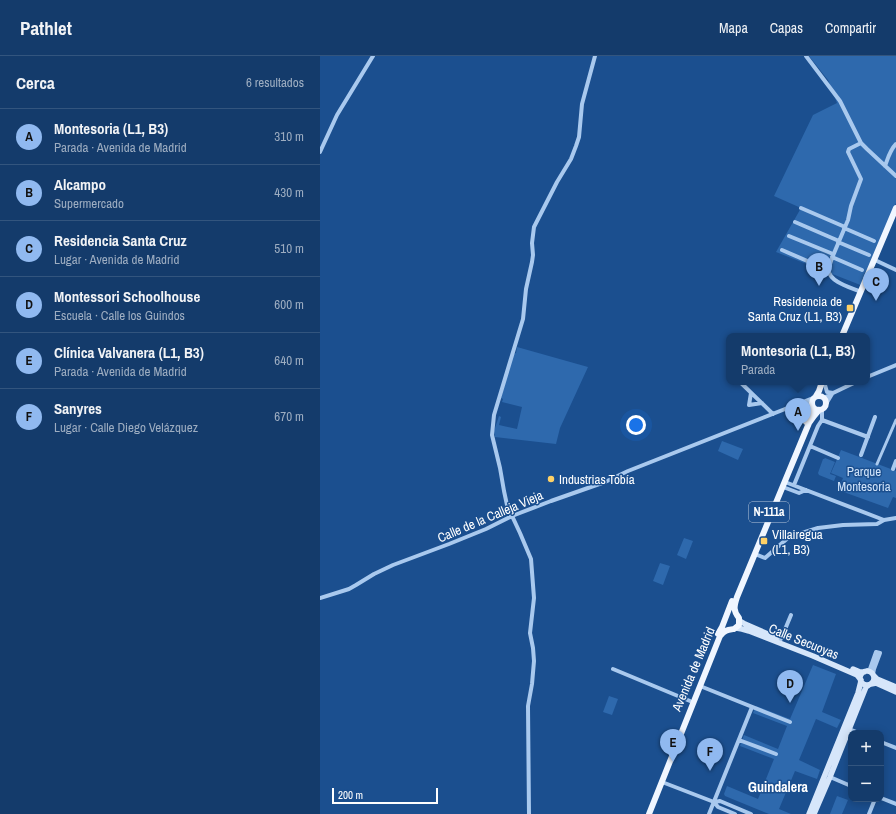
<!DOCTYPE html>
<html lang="es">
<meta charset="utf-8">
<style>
:root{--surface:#143b6b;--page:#214673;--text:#f1f3f6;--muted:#9dadc1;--line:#33557e;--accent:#90b9f0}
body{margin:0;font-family:"Archivo Narrow",sans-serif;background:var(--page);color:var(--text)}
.controls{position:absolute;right:12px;bottom:12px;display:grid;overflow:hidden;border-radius:8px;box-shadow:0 2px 10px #0003}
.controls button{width:36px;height:36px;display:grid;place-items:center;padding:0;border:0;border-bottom:1px solid var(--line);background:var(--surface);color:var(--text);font:20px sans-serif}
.scale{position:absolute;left:12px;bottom:10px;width:106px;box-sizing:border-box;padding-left:4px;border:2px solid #fff;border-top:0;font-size:11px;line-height:14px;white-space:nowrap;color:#fff;-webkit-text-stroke:3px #1b4f8f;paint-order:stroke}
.you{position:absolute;left:316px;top:369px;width:14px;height:14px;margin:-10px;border:3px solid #fff;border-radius:50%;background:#1a73e8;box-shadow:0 0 0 6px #1a73e833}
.badge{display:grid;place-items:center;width:26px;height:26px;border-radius:50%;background:var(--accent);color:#111;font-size:13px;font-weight:700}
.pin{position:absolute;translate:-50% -33px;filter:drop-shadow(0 1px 2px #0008)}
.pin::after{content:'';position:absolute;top:21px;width:14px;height:12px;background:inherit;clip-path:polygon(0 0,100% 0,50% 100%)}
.popup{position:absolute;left:406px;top:277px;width:144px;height:52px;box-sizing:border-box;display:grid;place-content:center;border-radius:8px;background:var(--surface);filter:drop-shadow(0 1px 3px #0005);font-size:13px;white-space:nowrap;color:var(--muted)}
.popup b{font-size:15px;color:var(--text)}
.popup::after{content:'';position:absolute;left:50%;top:100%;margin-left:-8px;border:8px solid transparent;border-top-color:var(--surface)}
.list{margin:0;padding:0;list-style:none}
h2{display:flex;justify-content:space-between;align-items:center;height:52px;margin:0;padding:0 16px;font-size:17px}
h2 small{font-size:13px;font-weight:400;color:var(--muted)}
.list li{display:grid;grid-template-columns:26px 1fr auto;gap:12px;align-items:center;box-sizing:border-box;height:56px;padding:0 16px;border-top:1px solid var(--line)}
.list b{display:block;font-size:15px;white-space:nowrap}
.list p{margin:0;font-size:13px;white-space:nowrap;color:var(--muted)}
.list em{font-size:13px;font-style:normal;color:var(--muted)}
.map{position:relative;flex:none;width:576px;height:758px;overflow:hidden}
header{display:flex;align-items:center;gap:24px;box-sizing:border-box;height:56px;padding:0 20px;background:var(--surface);border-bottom:1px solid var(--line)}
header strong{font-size:19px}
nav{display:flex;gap:22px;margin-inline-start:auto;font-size:14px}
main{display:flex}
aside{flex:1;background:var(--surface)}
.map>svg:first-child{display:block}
</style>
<header>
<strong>Pathlet</strong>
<nav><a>Mapa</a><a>Capas</a><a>Compartir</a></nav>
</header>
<main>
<aside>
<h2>Cerca<small>6 resultados</small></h2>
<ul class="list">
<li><span class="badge">A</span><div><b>Montesoria (L1, B3)</b><p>Parada · Avenida de Madrid</p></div><em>310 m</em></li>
<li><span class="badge">B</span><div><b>Alcampo</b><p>Supermercado</p></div><em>430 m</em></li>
<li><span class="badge">C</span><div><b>Residencia Santa Cruz</b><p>Lugar · Avenida de Madrid</p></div><em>510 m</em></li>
<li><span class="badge">D</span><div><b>Montessori Schoolhouse</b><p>Escuela · Calle los Guindos</p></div><em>600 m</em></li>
<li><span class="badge">E</span><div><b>Clínica Valvanera (L1, B3)</b><p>Parada · Avenida de Madrid</p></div><em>640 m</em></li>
<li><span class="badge">F</span><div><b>Sanyres</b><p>Lugar · Calle Diego Velázquez</p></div><em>670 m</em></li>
</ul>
</aside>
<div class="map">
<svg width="576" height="758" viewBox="0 0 576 758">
<rect width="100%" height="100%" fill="#1b4f8f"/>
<path fill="#2e69ad" d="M489 0H576V147L543 230 456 196 481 152 454 140 493 59 517 47 508 24Z
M197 291 268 311 240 372 236 388 175 381 174 375 179 360 181 361 179 369 197 373 202 351 182 346 183 343 181 342 193 298 196 297Z
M402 385 423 393 418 404 398 395Z
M521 394 576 415V442L573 441 568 452 518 434 523 422 511 417Z
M505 402 515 406 510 418 516 420 514 425 499 419 498 417 503 403H504Z
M364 482 373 485 366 503 357 499Z
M340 507 350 510 343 529 333 525Z
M493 609 516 618 502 656 521 664 517 672 496 663 479 704 500 714 497 723 475 715 459 753 471 758H449L405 740 404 738 407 730 438 743 454 703 420 690 424 679 458 693 467 670 433 657 436 650 470 663Z
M289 640 298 643 292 659 283 656Z
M517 740 528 744 522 758H510Z"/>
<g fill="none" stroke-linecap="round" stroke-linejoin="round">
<path stroke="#a9c9ee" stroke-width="3" d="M557 408 576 364"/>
<path stroke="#a9c9ee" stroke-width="4" d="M486 0 520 45 541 87 547 93 576 120
M0 96 17 59 53 0
M565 110C568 102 570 94 576 88
M481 152 525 171
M475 166 519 185
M524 172 554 185
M469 180 513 198
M518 186 549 199
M462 194 508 214C511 227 530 231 541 236
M512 201 542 214
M557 205 576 214
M508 214 512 202 528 164 531 150 541 123 528 96 529 93 541 87
M547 321 576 309
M420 326 453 358
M505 329 507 336 513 337
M431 337 429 349 442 347
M504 342 513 337 536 326
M484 346 491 348
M506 348 512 338
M502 364V353
M490 390 518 402
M541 399 555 361
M573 413 576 405
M465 426 564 464 576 462
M474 429 498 370 502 364 548 381
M463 431 479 437 486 434
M435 498 445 502 469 481 498 472 523 469 557 468 564 464
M0 542 29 533 36 529 54 518 73 509 129 488 166 473 192 460 231 445 285 426 308 415 493 342
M461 583 471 559
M293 613 370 645
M546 615 550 613 556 596 560 597 554 613 553 618
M380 630 470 666
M529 673 539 677
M419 684 456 698
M561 686 576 692
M510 721 531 730
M342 726 394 746 398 751 415 758
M561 742 576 748
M394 746 400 745 431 758
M209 758 208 650 212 628 214 605 213 592 210 577 214 542 211 503 200 477 187 449 184 435 180 412 172 379 174 359 203 263 206 233 212 206 213 199 212 187 214 171 237 126 251 103 256 90 259 81 262 48 275 0
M389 758 432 651
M549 758 555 743"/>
<path stroke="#d6e6fa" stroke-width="5.5" d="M420 565 425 568 457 582
M416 572 422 573 429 575 493 600 537 619 541 624
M533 613 540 616H544
M540 622a7 7 0 1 1 14 0a7 7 0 1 1-14 0Z
M554 620 557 623 576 631
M551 628 556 627 576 636
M489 758 538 637 541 625
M494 758 510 721 546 631 549 629"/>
<path stroke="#f0f6ff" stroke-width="6" d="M522 280 576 152
M492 347a7 7 0 1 1 14 0a7 7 0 1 1-14 0Z
M496 340 499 335 502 326
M486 366 493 351
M398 578 402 571 412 545
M329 758 400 580C405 574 407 574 414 573L419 569V562C413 555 414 550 417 541L489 367 494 360 499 354"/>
</g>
<g fill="#ffd166" stroke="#1b4f8f" stroke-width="1.5">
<rect x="526" y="248" width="8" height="8" rx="2"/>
<circle cx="231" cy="423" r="4"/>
<rect x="440" y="481" width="8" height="8" rx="2"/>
</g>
<g text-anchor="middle" stroke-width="3" stroke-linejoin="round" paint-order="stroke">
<rect fill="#1b4f8f" stroke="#bbcadd" stroke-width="1" x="429" y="446" width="40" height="20" rx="3"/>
<g font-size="12" font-weight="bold" fill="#fff">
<text x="449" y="460">N-111a</text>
</g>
<g font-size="13" fill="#fff" stroke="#1b4f8f" text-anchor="start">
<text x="522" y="250" text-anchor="end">Residencia de<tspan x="522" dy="15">Santa Cruz (L1, B3)</tspan></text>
<text x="239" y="428">Industrias Tobía</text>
<text x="452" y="483">Villairegua<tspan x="452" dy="15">(L1, B3)</tspan></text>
</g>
<g font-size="13" fill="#cfe3fa" stroke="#1b4f8f">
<text x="544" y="420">Parque<tspan x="544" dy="15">Montesoria</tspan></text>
</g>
<g font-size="13" fill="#fff" stroke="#1b4f8f">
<text transform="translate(170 460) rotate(-23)" y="5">Calle de la Calleja Vieja</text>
<text transform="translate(484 585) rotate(22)" y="5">Calle Secuoyas</text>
<text transform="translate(373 613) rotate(-67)" y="5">Avenida de Madrid</text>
</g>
<g font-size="14" font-weight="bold" fill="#fff" stroke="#1b4f8f">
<text x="458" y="736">Guindalera</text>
</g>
</g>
</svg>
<div class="controls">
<button>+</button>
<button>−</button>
</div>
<div class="scale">200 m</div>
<div class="you"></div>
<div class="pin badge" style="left:478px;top:375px">A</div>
<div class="popup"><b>Montesoria (L1, B3)</b>Parada</div>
<div class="pin badge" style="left:499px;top:230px">B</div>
<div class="pin badge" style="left:556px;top:245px">C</div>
<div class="pin badge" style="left:470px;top:647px">D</div>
<div class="pin badge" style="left:353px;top:706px">E</div>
<div class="pin badge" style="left:390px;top:715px">F</div>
</div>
</main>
